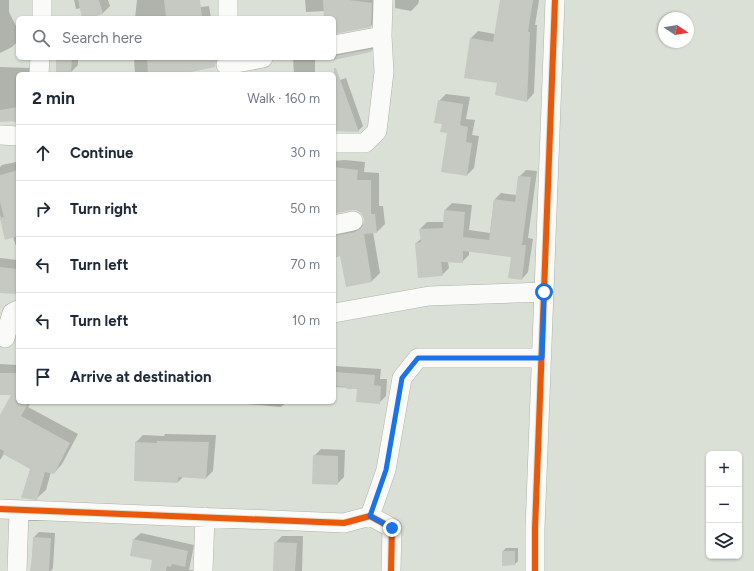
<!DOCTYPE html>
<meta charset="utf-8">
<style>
:root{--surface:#fff;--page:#f2f2f3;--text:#1f2937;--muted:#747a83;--line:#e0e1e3}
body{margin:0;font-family:Figtree,sans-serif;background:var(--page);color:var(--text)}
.controls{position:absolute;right:12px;bottom:12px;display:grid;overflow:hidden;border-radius:6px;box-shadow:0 1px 3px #0004}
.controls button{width:36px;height:36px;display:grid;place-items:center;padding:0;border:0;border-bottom:1px solid var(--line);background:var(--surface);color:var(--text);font:20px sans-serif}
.compass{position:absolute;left:658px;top:12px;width:36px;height:36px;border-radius:50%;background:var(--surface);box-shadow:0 1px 3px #0004;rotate:102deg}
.stop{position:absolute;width:12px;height:12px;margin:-9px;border:3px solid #1a73e8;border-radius:50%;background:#fff}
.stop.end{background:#1a73e8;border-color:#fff;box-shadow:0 1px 4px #0008}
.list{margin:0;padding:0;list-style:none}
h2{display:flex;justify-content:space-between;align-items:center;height:52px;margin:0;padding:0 16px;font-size:17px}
h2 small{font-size:13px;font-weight:400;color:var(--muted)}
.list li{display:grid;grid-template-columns:26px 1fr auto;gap:12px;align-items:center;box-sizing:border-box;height:56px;padding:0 16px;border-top:1px solid var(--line)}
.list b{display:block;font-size:15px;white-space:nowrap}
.list em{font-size:13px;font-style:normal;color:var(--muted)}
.icon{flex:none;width:22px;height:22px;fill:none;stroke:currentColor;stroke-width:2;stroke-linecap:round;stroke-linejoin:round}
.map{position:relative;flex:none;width:754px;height:571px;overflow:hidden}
.search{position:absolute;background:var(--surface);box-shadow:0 1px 3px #0004;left:16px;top:16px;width:320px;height:44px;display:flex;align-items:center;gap:10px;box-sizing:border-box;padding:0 14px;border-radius:6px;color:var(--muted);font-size:15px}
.panel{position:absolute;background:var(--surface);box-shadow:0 1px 3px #0004;left:16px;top:72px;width:320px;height:332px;border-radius:6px}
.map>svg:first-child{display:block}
</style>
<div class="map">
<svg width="754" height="571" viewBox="0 0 754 571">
<rect width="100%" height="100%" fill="#dbe0d6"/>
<path fill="#0003" d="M0 0H9V12L18 30V41L12 47 0 53Z
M74 0H108L110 6 103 13 84 18 81 8 76 9Z
M137 0H171L170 11 209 6 211 18H135Z
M305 0H379L378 19 371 26 334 33V18H325V11L306 12Z
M395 0H419L418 4 411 11 395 8Z
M501 0H539L535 25H537L534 93 527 101 496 94 498 83 471 38 478 31 495 34Z
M377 45 371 51 328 60V58H334V48Z
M57 58H78V65L71 72Z
M134 58H214L179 74H135Z
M293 58H315V74H294Z
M0 67 30 68V74H18V123L12 120 0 121Z
M346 78 363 126 358 131 334 130V82Z
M446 94 470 97 466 119 475 120 472 135 479 136 474 168 467 175 449 133 443 123 439 101Z
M345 160 365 162 364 172 379 173V206H383L385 224 377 232H373L380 273 372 281 341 255 334 256V224L345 228 364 224 365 218 362 213 357 210 351 209 334 213V161Z
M16 162 17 165H18V252L13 237 6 239 0 215V167L2 165Z
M526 170 537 171 528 238 533 239 528 272 522 279 512 256 469 251V255L462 262H448L449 268 442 275 416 243 422 238 420 229 427 222H444L445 210 452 203 472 205 469 230 490 233 494 200 501 193 517 195 519 177Z
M0 258 18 260V293L0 292Z
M0 364 18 365V402H31L28 407 78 434 62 464 54 473 51 472 46 490 37 498 31 468 4 454 0 460V417L13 394H0Z
M334 366 381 369 380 379H387L386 396 379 403 358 388 334 387Z
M189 402H209L207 404 189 403Z
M247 402H287L281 407 247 404Z
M165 434 216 435 213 471 206 478 183 477 178 482 136 442 143 435 164 436Z
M321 449 345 450 344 477 337 484 314 456Z
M39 532 55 533 53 568 51 571H31L34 537Z
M141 533 194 545 189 570H193V571H151L154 559 134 539Z
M282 536H303L302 571H274L275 543Z
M506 548H518V561L515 564 503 551Z"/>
<path fill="#c5c9c1" d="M78 0H99L103 14 89 18H82Z
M164 0H200L202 18H166Z
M323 0H349L372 3 371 27 334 34V18H324Z
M500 0H533L528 32H530L527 102 495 95 497 83 464 78 470 38 493 42Z
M372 49 371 52 334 60V56Z
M56 58H72L71 73H56Z
M147 58H218L216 62 215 67 181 74H148Z
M334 68H336L359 132 334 131Z
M438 100 463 104 460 125 468 127 466 142 472 143 467 176 441 172 447 133 440 132 442 124 434 123Z
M18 107V121L0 122V110Z
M334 167 358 170 357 180H371V214H375L377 233 364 234 372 282 346 287 340 256 334 258V236L355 232 360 229 363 225 364 219 361 213 356 210H351L334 214Z
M18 170V236L5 240 0 219V218L4 217 0 202V175Z
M518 176 531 177 522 245H526L522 280 508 278 511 257 463 251V263L441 262 443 276 418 278 415 243 421 242 419 229 443 228 444 210 465 212 463 237 489 240 494 199 515 202Z
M0 267 18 269V294L0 293Z
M334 372 375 375 374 385 381 386 380 404 356 402 357 389H347V387L334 386Z
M0 373H18V402H29L21 416 70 443 54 474 45 472 37 500 21 498 30 469 3 454 4 451 0 449V415L11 395H0Z
M157 441 209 442 206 479 178 477V483L134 481 135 442 157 443Z
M313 455 338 456V485L312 484Z
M33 537 51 538 49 571H30L32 556Z
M133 539 188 551 185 567 172 564 171 567 167 566 166 571H150L152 560 130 556Z
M274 542 297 543 295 571H273Z
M502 551H515V565L502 566Z"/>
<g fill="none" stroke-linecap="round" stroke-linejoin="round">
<defs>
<path id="minor" d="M42 18V0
M228 18V0
M334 45 382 36
M226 65 263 58
M39 74 40 58
M0 135 18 136
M334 143H365L377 131 384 72 382 36 383 0
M334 225 353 221
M334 313 429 296 544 292
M5 338 12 313 18 310
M0 509 344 523 370 516 392 528 391 571
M370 516 386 470 402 378 418 358H541
M17 571 19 510
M203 571 205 517
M535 571V529L555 0"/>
</defs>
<use href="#minor" stroke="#afb2ab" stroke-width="20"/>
<use href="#minor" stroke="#fafaf9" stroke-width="19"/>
<defs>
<path id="cycleway" d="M0 509 344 523 370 516 392 528 391 571
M535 571V529L555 0"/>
</defs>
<use href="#cycleway" stroke="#dce3d3" stroke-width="8"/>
<use href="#cycleway" stroke="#e8590c" stroke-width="6"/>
</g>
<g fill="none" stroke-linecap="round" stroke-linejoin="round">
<path stroke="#1a73e8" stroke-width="5" d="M392 528 370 516 386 470 402 378 418 358H542L544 292"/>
</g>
</svg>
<div class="controls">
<button>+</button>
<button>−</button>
<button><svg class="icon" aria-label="layers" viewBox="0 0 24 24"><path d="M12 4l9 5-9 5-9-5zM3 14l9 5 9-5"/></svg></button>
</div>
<svg class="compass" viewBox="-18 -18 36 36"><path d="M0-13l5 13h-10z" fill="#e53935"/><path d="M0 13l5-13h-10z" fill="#747a83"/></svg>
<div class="stop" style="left:544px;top:292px"></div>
<div class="stop end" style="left:392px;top:528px"></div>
<div class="search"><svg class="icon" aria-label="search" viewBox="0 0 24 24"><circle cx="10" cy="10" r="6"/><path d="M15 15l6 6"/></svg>Search here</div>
<section class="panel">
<h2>2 min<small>Walk · 160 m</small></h2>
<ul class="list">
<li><svg class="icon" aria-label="ahead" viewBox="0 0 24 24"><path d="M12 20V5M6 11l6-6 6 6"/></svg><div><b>Continue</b></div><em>30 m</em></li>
<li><svg class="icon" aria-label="right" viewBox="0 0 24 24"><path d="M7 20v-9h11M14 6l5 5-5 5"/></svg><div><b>Turn right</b></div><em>50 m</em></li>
<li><svg class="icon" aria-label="left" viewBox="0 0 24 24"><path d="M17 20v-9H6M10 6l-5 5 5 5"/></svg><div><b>Turn left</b></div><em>70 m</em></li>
<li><svg class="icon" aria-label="left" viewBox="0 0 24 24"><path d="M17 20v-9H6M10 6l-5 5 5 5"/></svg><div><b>Turn left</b></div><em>10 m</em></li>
<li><svg class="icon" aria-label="arrive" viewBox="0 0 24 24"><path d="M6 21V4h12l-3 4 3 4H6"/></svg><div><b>Arrive at destination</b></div></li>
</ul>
</section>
</div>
